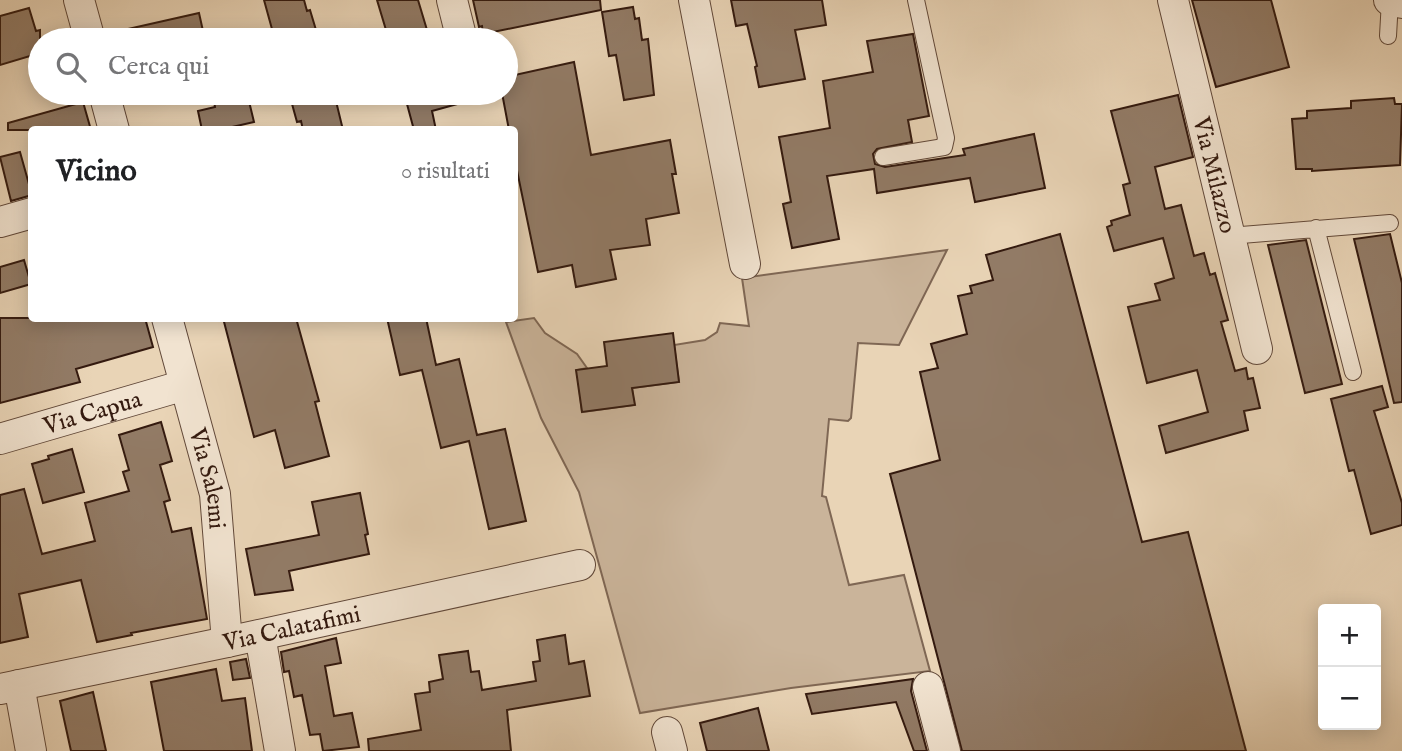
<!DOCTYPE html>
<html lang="it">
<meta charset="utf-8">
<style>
:root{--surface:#fff;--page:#f2f2f2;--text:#202124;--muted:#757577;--line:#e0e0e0}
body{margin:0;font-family:"IM FELL English",serif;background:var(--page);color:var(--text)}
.controls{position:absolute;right:21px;bottom:21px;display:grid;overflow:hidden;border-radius:7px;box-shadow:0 4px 18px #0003}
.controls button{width:63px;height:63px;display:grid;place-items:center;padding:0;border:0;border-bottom:2px solid var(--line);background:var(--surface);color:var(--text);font:35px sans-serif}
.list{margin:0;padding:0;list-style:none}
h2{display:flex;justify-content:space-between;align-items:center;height:91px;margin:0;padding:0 28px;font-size:30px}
h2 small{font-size:23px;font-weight:400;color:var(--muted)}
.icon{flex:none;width:38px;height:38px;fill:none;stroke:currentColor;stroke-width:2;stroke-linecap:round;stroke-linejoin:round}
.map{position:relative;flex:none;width:1402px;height:751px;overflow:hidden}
.search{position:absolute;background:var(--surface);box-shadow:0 4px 18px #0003;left:28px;top:28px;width:490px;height:77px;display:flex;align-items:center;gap:18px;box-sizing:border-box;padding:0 24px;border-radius:38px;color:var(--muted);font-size:26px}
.panel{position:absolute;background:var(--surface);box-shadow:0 4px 18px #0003;left:28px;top:126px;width:490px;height:196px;border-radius:7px}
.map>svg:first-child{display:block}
</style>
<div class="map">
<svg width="1402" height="751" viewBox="0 0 1402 751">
<rect width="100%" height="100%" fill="#e9d4b6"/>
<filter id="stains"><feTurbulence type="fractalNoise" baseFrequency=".00286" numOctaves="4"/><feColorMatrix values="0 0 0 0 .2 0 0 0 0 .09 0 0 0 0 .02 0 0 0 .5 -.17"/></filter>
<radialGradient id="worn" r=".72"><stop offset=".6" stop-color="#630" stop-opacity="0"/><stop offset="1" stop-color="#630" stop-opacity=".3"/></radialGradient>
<path fill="#cab49a" stroke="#7f6754" stroke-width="2" d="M947 250 899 345 858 343 851 418 848 421 829 419 822 496 826 497 849 585 904 575 930 671 791 688 640 713 579 492 541 418 506 322 534 318 545 333 577 354 587 368 577 370 582 412 634 405 632 388 679 382 674 345 705 340 717 332 720 323 749 326 742 278Z"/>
<path fill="#927b66" stroke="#341a0f" stroke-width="2" d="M264 0H304L307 11 310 10 319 40H275Z
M377 0H418L430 40H389Z
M473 0H600L601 10 483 34 482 26 479 27Z
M731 0H822L826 25 795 30 805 79 759 87 755 67 757 66 747 24 736 26Z
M1192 0H1271L1289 67 1216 87Z
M633 7 635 19 639 18 642 40 648 39 654 95 624 100 616 55 609 56 602 12Z
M29 8 36 31 40 30V53L0 65V16Z
M199 13 205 40H120L119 31Z
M913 34 929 116 908 120 912 142 877 149 873 154 875 164 885 167 965 155 963 149 1034 134 1045 188 975 202 970 178 877 193 874 169 827 176 839 239 792 248 783 204 791 202 779 137 830 128 823 81 873 72 867 41Z
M574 62 591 155 670 140 676 174H672L679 213 646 219 650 245 610 250 616 279 576 287 572 265 538 272 514 156V130H509L502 93H506V77Z
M224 93H247L254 122 219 130H202L198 111 215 107 213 95Z
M289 93H328L329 99 335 97 343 130H303L301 121 297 122Z
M404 93H471L472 100 432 111 436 130H414Z
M1178 95 1193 157 1155 167 1165 209 1181 205 1194 256 1204 253 1210 275 1215 273 1228 320 1221 322 1235 371 1246 368 1248 379 1253 378 1260 408 1244 411 1248 430 1166 453 1159 426 1208 412 1197 370 1147 383 1128 307 1160 300 1155 284 1174 278 1163 238 1114 251 1107 227 1112 225 1111 221 1130 215 1123 185 1130 183 1111 111Z
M1394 98 1395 104H1402L1400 165 1312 171V169H1296L1292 119 1307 118V111L1351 108V101Z
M83 102 91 130H8V123Z
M20 152 32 195 11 201 0 157Z
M1060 234 1142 542 1188 532 1246 751H962L890 474 940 460 920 372 938 368 931 344 967 334 958 296 972 293 970 286 993 280 986 255Z
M1390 234 1402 283V402L1394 403 1354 239Z
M1306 240 1342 384 1305 393 1268 245Z
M24 260 31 284 0 293V267Z
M0 318H145L153 347 76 369 80 382 0 403Z
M223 318H296L319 401 315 402 329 456 285 468 275 430 254 437Z
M387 318H426L436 365 459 359 477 435 505 429 526 521 489 529 469 441 441 448 422 370 400 375Z
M673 333 679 382 632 388 635 405 582 412 576 370 607 366 604 342Z
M1382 386 1388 407 1374 411 1402 503V525L1371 534 1354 470 1349 471 1331 399Z
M161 422 172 461 160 465 170 500 164 502 172 532 191 528 207 619 131 633 132 635 97 642 81 580 19 594 28 637 0 643V495L24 489 42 554 95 541 85 503 129 491 123 472 129 470 119 435Z
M72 449 84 492 43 503 32 464 49 459 48 456Z
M360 493 368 534 365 535 369 554 289 571 293 590 255 595 246 549 319 535 312 502Z
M565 635 569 664 584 661 590 696 507 710 511 751H369L368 739 421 730 415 694 430 692 429 682 443 679 439 655 468 651 471 672 479 671 482 690 536 681 533 662 540 661 537 640Z
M336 638 341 663 325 666 334 716 352 713 359 747 323 751 320 734 310 735 302 695 294 697 289 671 284 672 281 652Z
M246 659 250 678 233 680 230 662Z
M216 669 222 701 245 698 252 751H164L151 682Z
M913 679 911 691 927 751H914L896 702 812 714 806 694Z
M93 692 106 751H71L60 701Z
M758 708 769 751H707L700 723Z"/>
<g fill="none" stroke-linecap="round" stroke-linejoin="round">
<defs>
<path id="service" d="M1388 36 1390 0
M883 157 944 147 946 138 916 0
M1316 228 1353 372
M1229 236 1390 223"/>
<g id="minor">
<path d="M79 0 90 40"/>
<path d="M452 0 462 40"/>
<path d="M694 0 745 264"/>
<path id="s1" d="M1173 0 1257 349"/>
<path d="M1389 0 1402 3"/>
<path d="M104 93 114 130"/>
<path d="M0 222 32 213"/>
<path id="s2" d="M167 318 215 494 227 642"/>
<path id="s3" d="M0 439 185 385"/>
<path d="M260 635 280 751"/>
<path d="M19 685 31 751"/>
<path d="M928 687 945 751"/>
<path id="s4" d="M0 689 227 642 580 565"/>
<path d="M667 732 672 751"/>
</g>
</defs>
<use href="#service" stroke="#614839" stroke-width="18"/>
<use href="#minor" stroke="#614839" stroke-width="32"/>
<use href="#service" stroke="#f1e3d0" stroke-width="16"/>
<use href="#minor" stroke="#f1e3d0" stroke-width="30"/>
</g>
<g text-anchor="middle" stroke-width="6" stroke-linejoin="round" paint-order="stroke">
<g font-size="24" fill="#341a0f" stroke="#f1e3d0">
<text dy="8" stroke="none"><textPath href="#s1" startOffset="180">Via Milazzo</textPath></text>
<text dy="8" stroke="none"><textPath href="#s3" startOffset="96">Via Capua</textPath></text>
<text dy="8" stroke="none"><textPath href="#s2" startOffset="166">Via Salemi</textPath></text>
<text dy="8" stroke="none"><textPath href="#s4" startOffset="298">Via Calatafimi</textPath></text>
</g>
</g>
<rect width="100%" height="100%" filter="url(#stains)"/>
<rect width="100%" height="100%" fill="url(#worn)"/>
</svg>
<div class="controls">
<button>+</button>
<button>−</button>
</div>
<div class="search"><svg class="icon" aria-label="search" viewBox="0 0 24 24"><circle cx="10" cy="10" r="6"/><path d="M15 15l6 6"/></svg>Cerca qui</div>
<section class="panel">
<h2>Vicino<small>0 risultati</small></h2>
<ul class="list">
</ul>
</section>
</div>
